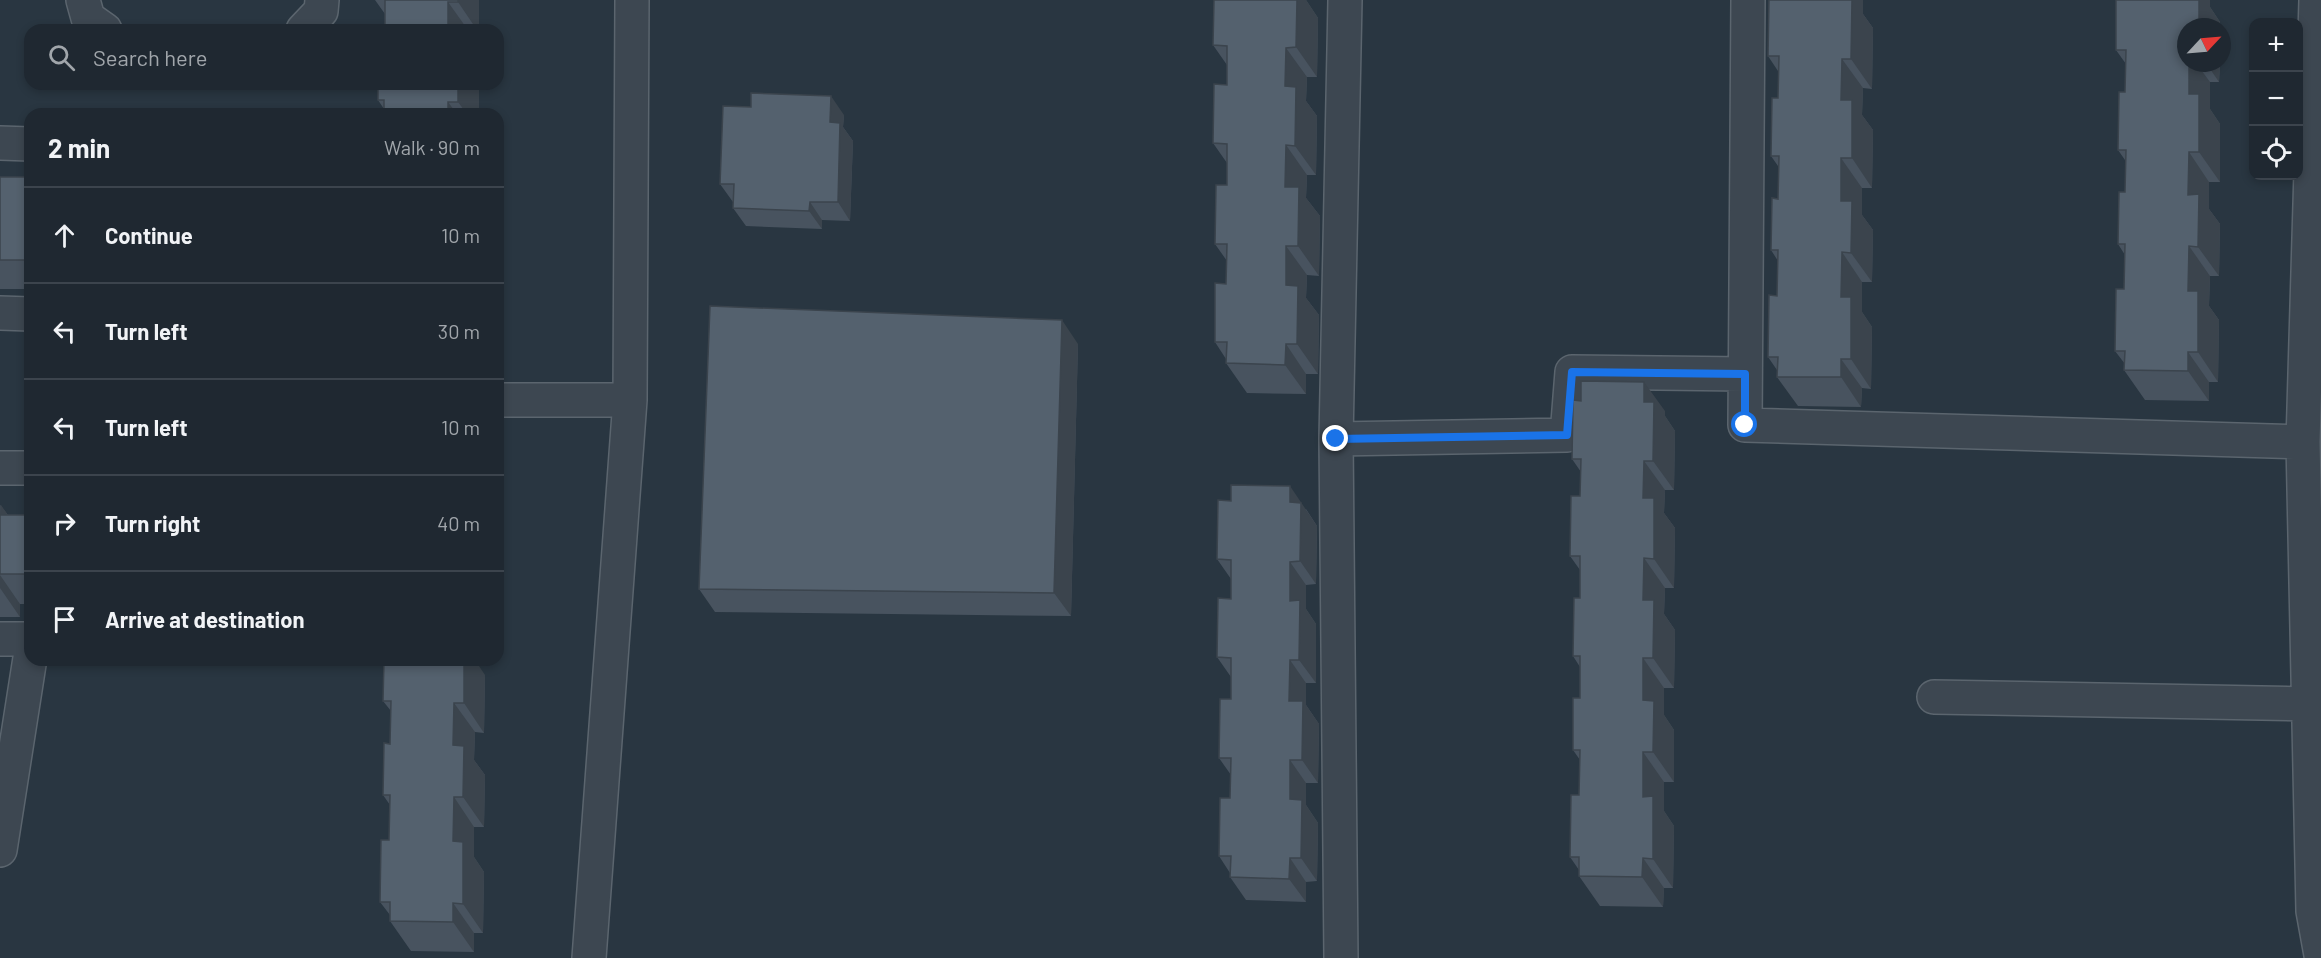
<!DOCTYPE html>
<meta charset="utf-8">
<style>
:root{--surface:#1f2831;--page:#2c343d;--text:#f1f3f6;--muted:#a1a6ab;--line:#3c444d}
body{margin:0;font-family:Barlow,sans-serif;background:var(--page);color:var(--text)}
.controls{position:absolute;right:18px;top:18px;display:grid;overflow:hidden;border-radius:12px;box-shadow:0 3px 9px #0003}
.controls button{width:54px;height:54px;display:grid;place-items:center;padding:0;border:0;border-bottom:2px solid var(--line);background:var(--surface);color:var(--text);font:30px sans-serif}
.compass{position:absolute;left:2177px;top:18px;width:54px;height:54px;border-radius:50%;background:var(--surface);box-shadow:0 3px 9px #0003;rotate:64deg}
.stop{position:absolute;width:18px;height:18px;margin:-14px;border:4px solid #1a73e8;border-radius:50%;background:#fff}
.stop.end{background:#1a73e8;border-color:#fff;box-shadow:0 2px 6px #0008}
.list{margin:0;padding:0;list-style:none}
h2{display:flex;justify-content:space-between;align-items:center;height:78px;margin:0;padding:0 24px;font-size:26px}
h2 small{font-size:20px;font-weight:400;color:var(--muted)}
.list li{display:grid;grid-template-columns:39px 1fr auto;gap:18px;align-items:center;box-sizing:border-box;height:96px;padding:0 24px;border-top:2px solid var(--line)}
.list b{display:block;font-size:22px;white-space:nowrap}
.list em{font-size:20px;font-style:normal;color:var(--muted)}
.icon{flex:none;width:33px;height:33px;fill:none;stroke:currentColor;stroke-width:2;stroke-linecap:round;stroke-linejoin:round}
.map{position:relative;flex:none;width:2321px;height:958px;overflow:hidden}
.search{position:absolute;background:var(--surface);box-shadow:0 3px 9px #0003;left:24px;top:24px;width:480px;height:66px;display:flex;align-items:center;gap:15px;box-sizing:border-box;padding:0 21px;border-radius:18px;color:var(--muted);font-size:22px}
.panel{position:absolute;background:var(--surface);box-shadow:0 3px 9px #0003;left:24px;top:108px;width:480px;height:558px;border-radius:18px}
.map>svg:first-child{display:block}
</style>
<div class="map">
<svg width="2321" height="958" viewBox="0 0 2321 958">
<rect width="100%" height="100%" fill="#293641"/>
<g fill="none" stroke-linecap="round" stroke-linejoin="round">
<defs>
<path id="minor" d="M83 0 88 18 105 30
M1345 0 1336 439 1567 435 1572 372 1745 374
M1748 0 1745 425 2303 442
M2316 0 2303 442 2313 911 2321 955
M303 30 321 11 322 0
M0 143 30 144
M0 313 30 314
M498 400H630
M1336 439 1341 958
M0 468H30
M0 639H30
M1934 697 2309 704
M0 850 30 658
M589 958 630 400 632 0"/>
</defs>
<use href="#minor" stroke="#5b656e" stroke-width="36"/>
<use href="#minor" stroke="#3d4751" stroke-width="33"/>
</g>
<path fill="#48535f" d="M375 0H479V30H385V14Z
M1214 0H1306L1318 18 1317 77H1307L1306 101 1317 116 1316 175H1307L1306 198 1320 216 1319 276 1307 275 1306 298 1319 315 1318 374H1306V394L1247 393 1226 363V359L1215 342 1226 284 1227 261 1215 244 1227 185V163L1213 143 1227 85V65L1213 45Z
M1863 0V14L1873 28 1872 89 1863 88 1862 115 1873 130 1872 188H1862V215L1873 230 1872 282H1862V312L1872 327 1871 389 1862 388 1861 407 1798 406 1777 377V370L1768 357 1777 296 1778 261 1771 250 1778 199V166L1771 156 1778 98V71L1768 56Z
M2116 0H2210V7L2220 22 2186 27V63H2220L2219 82H2210V109L2220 124V182H2209V209L2220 224 2219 276H2210L2209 306 2219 320 2218 382H2209V401L2145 400 2124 370 2125 364 2115 351 2124 289 2125 255 2118 244 2125 192V160L2118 150 2125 92 2126 64 2116 50Z
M378 84H479V114H384V109L378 100Z
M844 115 843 127 853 141 850 221 822 220V229L746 226 733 208V202L720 184Z
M0 177 30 180V289H0Z
M1078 344 1071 616 715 612 699 589Z
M1665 411V416L1675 431 1674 490H1665L1664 513 1675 528 1674 588H1665L1664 614 1675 630 1674 688H1664V715L1674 730V782H1664V811L1674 826 1673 888H1664L1663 907 1600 906 1579 876V870L1570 857 1579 795 1580 760 1573 750 1580 698V667L1573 656 1580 598V570L1570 556 1580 496 1581 472 1572 459Z
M0 505 8 515H30V604H20V617H0Z
M1306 509 1317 526 1316 584 1306 585V609L1316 624V683H1306V705L1319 724 1318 783H1306V805L1318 823 1317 881 1306 882V902L1246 900 1230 877V873L1219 856 1230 798 1231 775 1219 758 1231 699V677L1217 657 1231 599V579L1217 559Z
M485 675 484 733 475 732 474 760 485 775 484 827H474V857L484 872 483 933H474V952L411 951 390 921V915L380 902 389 840 390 805 383 795 390 744 391 711 383 701Z"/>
<path fill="#3b444d" d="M458 0H479V30H477L458 2Z
M1294 0H1306L1318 18 1317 77 1296 47Z
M1843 0H1863V14L1873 28 1872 89 1851 59Z
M2195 0H2210V7L2220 22V27H2199Z
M448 2 468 30H448Z
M1286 48 1307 77 1306 101 1317 116 1316 175 1295 146 1285 86Z
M1842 59 1863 88 1862 115 1873 130 1872 188 1852 158 1841 100Z
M2189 63H2196L2210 82V109L2220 124V182L2199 152 2189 94Z
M2206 63H2220L2219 82Z
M458 84H479V114H467L458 102Z
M831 96 844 115 843 127 853 141 850 221 838 202 830 122Z
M448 102 457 114H448Z
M1286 145 1307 175 1306 198 1320 216 1319 276 1298 246 1285 187Z
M2189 152 2209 182V209L2220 224 2219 276 2198 247 2188 195Z
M1841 158 1862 188V215L1873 230 1872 282 1851 253 1841 201Z
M28 177 30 180V190L28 187Z
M810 202 822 220V229L809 211Z
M26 246 30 251V264L27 260Z
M1286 246 1307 275 1306 298 1319 315 1318 374 1297 344 1286 285Z
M2189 246 2210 276 2209 306 2219 320 2218 382 2198 352 2188 291Z
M1842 252 1862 282V312L1872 327 1871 389 1851 359 1841 297Z
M1062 320 1078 344 1071 616 1054 593Z
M1286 344 1306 374V394L1285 365Z
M2188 352 2209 382V401L2188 371Z
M1841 359 1862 388 1861 407 1841 377Z
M1644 382 1665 411V416L1675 431 1674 490 1653 461 1644 402Z
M1644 461 1665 490 1664 513 1675 528 1674 588 1654 559 1643 498Z
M1290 486 1317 526 1316 584 1300 561 1290 502Z
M1 505 21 534 0 515Z
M1644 558 1665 588 1664 614 1675 630 1674 688 1653 658 1643 600Z
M1290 562 1306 585V609L1316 624V683L1299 660 1290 601Z
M0 575 20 604V617L0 588Z
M1643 658 1664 688V715L1674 730V782L1653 752 1643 700Z
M464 660H475L485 675 484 733 464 703Z
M1290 660 1306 683V705L1319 724 1318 783 1302 760 1289 701Z
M454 703 475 732 474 760 485 775 484 827 463 797 453 745Z
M1643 752 1664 782V811L1674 826 1673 888 1653 859 1643 797Z
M1290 760 1306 783V805L1318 823 1317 881 1301 858 1290 799Z
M454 797 474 827V857L484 872 483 933 463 904 453 841Z
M1290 858 1306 882V902L1289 879Z
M1643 858 1664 888 1663 907 1642 877Z
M453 903 474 933V952L453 922Z"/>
<path fill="#54616e" stroke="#3b444d" stroke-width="1.5" d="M385 0H458V2H448V30H385Z
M1214 0H1297L1296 47 1286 48 1285 86 1296 87 1295 146 1286 145 1285 187H1299L1298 246H1286V285L1298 286 1297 344H1286L1285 365 1226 363 1227 342H1215V283L1226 284 1227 244H1215L1216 185H1227V144L1213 143 1214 84 1227 85V46L1213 45Z
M1769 0H1852L1851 59H1842L1841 100H1852V158H1841V201H1852L1851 253 1842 252 1841 297H1851V359H1841V377H1777L1778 357H1768L1769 295 1777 296 1778 250H1771L1772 198 1778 199 1779 156H1771L1772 98H1778L1779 56H1768Z
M2116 0H2199V27H2186V63H2189V94H2199V152H2189L2188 195 2199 194 2198 247 2189 246 2188 291H2198V352H2188V371L2124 370 2125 351H2115L2116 289H2124L2125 244H2118L2119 192H2125L2126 150H2118L2119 92H2125L2126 50H2116Z
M378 84H458V102H448V114H384V100H378Z
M751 93 831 96 830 122 840 123 838 202H810L809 211 733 208 734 184H720L723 106 751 107Z
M0 177H28V187H30V246H26L27 260H0Z
M710 306 1062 320 1054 593 699 589Z
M1581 381 1644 382V402H1654L1653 461H1644L1643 498H1654V559L1644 558 1643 600H1654L1653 658H1643V700L1654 701 1653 752H1643V797L1653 796V859L1643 858 1642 877 1579 876V857H1570L1571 795H1579L1580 750H1573V698H1580V656H1573L1574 598H1580V556H1570L1571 496H1580L1581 459H1572L1573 400 1581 401Z
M1231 485 1290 486V502L1301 503 1300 561 1290 562V601L1300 600 1299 660H1290L1289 701H1303L1302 760H1290V799L1302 800 1301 858H1290L1289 879 1230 877 1231 856H1219L1220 798H1230L1231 758H1219L1220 699H1231V658L1217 657 1218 598 1231 599V560L1217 559 1218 500 1231 501Z
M0 505V515H30V574H0Z
M384 660H464V703H454L453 745 464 746 463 797H454L453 841 463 842V904L453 903V922L390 921V902H380L381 840H389L390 795H383L384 743 390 744 391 701H383Z"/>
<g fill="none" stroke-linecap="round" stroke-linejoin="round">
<path stroke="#1a73e8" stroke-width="8" d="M1336 439 1567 435 1572 372 1745 374V425"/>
</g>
</svg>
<div class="controls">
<button>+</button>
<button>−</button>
<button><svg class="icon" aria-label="locate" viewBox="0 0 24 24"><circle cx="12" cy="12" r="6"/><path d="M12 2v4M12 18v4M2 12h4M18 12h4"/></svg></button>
</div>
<svg class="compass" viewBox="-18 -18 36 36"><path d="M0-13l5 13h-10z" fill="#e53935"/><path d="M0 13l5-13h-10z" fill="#a1a6ab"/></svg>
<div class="stop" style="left:1745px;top:425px"></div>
<div class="stop end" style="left:1336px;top:439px"></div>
<div class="search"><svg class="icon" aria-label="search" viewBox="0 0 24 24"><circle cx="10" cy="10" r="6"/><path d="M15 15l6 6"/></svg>Search here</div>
<section class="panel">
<h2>2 min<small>Walk · 90 m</small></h2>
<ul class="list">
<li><svg class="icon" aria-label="ahead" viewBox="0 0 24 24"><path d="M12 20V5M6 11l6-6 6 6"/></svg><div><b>Continue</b></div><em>10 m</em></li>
<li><svg class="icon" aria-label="left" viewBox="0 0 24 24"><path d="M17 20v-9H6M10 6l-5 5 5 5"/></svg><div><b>Turn left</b></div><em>30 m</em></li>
<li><svg class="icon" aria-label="left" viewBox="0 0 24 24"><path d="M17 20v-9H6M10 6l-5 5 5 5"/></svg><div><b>Turn left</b></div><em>10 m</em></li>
<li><svg class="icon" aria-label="right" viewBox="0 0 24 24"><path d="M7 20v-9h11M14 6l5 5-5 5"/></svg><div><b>Turn right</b></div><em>40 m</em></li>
<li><svg class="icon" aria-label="arrive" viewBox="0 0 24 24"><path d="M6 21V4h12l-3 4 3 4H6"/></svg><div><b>Arrive at destination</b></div></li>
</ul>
</section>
</div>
